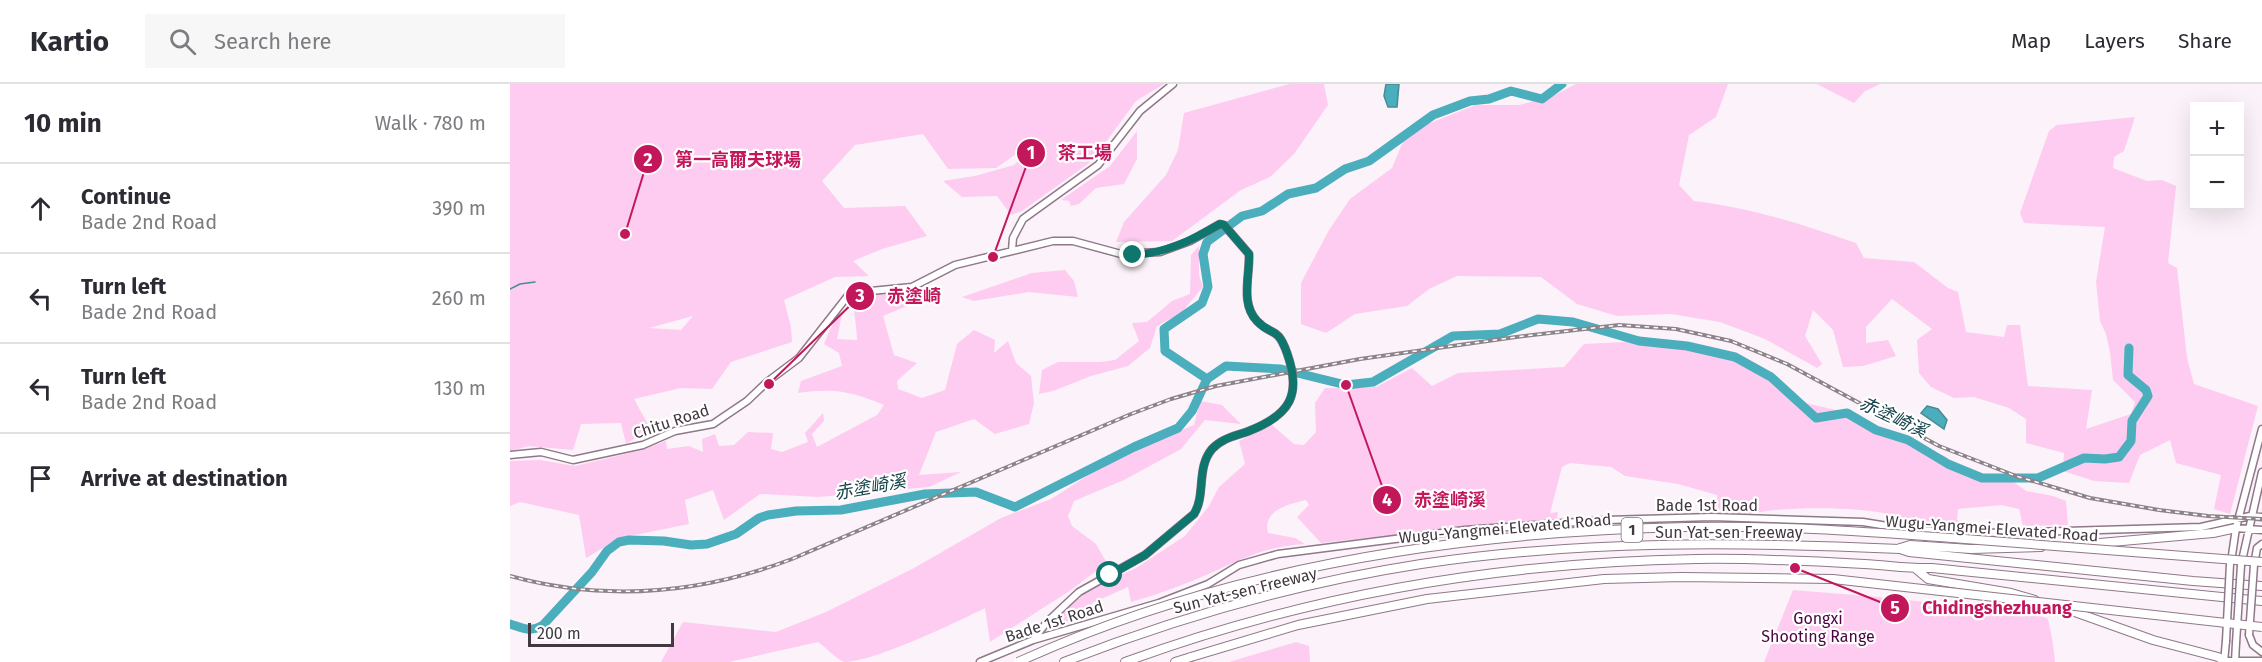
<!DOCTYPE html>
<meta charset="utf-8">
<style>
:root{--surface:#fff;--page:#f7f7f7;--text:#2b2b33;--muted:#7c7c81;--line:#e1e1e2}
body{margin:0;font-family:"Fira Sans","Noto Sans TC",sans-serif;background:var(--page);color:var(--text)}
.controls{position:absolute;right:18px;top:18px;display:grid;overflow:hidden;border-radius:0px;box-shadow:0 6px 24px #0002}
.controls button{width:54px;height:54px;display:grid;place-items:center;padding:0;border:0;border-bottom:2px solid var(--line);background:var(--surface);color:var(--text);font:30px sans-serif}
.scale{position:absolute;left:18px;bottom:15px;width:146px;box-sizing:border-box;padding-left:6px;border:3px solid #42383f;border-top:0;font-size:16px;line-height:21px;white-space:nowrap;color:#42383f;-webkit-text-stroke:4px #fff;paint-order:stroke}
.stop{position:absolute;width:18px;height:18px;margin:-14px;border:4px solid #0f766e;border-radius:50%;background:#fff}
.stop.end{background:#0f766e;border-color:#fff;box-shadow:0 2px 6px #0008}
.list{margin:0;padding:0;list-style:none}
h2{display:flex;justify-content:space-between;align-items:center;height:78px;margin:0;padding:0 24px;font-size:26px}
h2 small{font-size:20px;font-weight:400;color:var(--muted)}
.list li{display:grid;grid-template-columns:39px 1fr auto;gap:18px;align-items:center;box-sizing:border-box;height:90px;padding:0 24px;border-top:2px solid var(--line)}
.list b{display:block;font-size:22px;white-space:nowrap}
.list p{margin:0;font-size:20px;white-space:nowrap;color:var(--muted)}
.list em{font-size:20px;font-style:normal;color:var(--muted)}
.icon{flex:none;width:33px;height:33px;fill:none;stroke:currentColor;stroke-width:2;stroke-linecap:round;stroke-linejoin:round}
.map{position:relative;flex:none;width:1752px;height:578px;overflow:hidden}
header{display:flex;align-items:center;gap:36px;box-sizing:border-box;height:84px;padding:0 30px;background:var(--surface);border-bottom:2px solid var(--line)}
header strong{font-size:28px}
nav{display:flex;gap:33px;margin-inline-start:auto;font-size:21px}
.search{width:420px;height:54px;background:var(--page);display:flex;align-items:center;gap:15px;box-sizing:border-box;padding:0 21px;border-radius:0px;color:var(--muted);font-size:22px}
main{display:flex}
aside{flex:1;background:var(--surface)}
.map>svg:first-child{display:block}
</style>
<header>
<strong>Kartio</strong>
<div class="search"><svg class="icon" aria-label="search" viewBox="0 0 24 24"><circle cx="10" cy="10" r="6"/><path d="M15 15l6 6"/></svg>Search here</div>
<nav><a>Map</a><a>Layers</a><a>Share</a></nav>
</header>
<main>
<aside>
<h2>10 min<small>Walk · 780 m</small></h2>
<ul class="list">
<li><svg class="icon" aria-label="ahead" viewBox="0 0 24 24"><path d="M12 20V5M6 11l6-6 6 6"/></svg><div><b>Continue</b><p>Bade 2nd Road</p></div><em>390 m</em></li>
<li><svg class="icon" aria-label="left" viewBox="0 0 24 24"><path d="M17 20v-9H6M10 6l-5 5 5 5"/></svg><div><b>Turn left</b><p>Bade 2nd Road</p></div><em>260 m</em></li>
<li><svg class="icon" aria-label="left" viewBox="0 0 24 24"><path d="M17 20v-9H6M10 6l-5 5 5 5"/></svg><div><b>Turn left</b><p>Bade 2nd Road</p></div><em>130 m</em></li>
<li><svg class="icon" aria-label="arrive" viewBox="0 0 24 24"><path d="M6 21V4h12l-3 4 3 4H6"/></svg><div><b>Arrive at destination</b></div></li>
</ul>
</aside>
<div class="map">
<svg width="1752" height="578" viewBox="0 0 1752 578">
<rect width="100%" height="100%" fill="#fcf2f9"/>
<path fill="#fdccf0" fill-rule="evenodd" d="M0 0H654L626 17 582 77 512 127 501 131 487 112 452 113 433 97 465 92 504 81 528 55 486 84 438 85 413 50 345 61 312 97 334 124 395 122 417 152 372 165 343 177 359 192 325 193 274 216 281 243 282 258 221 278 202 305 171 304 124 315 140 344 116 360 111 339 71 340 63 366 19 362 0 367ZM183 232 171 246 139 244Z
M779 0H814L818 21 784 70 760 93 731 106 662 157 606 158 614 138 656 91 668 66 674 29Z
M1066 0H1218L1206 33 1179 51 1169 101 1184 117C1242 124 1291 140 1346 159L1354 174 1404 178 1438 204 1448 208 1456 248 1494 253 1497 241H1510L1518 302 1582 306 1576 345 1621 330 1625 318 1603 296 1600 268 1596 250 1590 237 1586 198 1595 143 1514 139 1510 129 1539 47 1547 41 1625 33 1614 67 1604 73 1603 84 1637 97 1652 96 1666 102 1658 179 1667 184 1677 274 1684 300 1748 322 1720 430 1704 425 1711 391 1666 379 1660 356 1630 371 1619 399 1584 397 1553 387 1554 369 1516 359V335L1499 324 1464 313 1444 314 1421 303 1409 289 1407 256 1422 245 1382 215 1356 243V259L1378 256 1386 272 1353 282 1333 283 1323 246 1303 226 1295 252 1312 280 1307 284 1255 255 1210 238 1161 230 1107 232 1067 220 1031 193 947 192 919 205 897 222 845 230 816 249 791 240V199L819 146 840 115 882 84 897 48 966 21H1009L1043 12Z
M1307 0H1370L1355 7 1344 19Z
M627 47V75L614 100 586 104 569 120 561 122 559 117 551 116 600 82Z
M689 162V191L693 203 671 229 647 242 640 264 618 282 581 292 543 307 529 310 532 286 548 278H591L605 276 629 257 622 239 637 238 662 217 680 210 681 171Z
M555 186 564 197 568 213 519 208 464 217 452 213 522 189Z
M385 209 406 212 402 220 373 232 384 271 407 279 387 297 388 305 412 314 435 306 447 260 464 246 485 256 484 269 498 257 506 279 521 292 524 319 519 340 485 350 464 335 426 348 409 391 451 388 419 403 309 413 250 410 214 436 203 406 175 416 179 440 110 454 76 474 69 431 10 418 0 422V377L30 376 65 382 132 366 156 357 157 365 179 362 193 368 192 355 205 350 209 362 224 361 238 348 263 349 261 365 272 368 298 358 295 349 313 329 314 337 302 350 307 363 367 331 374 321C341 307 324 304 288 309L291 297 332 282 329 269 314 260 327 230H332L327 255 347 256C347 241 342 227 345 212Z
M1114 258 1181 265 1241 280 1291 318 1330 327 1393 357 1435 372 1470 396 1497 393 1516 407 1543 412 1556 417 1558 441 1513 442 1509 425 1491 421 1448 425 1447 436 1455 441 1391 440C1388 437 1385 433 1381 431 1356 423 1293 423 1266 426 1247 427 1223 437 1208 424L1207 411 1168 400 1115 392 1101 383 1060 379 1052 383 1040 429 1048 428 1047 437 929 446 811 459 787 433 799 421 796 416C779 420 752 426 758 449L785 454 795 460C758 462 736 473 703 488 676 500 649 510 621 518L618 503 582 519 581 528 539 544 547 534 579 505 626 484 675 452 699 422 709 403 735 380 729 357 762 341 784 360 794 361 806 348 805 319 815 304 866 303 902 284 922 302 948 289 1054 283 1074 260Z
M690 317 712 321 731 340 695 336 671 365 614 396 564 417 558 432 562 442 586 460 597 479 558 508 480 558 475 524C447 538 364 578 334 578 325 574 316 563 308 558L219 578H151L173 538 266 548 316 528 404 484 491 434 541 415 610 371 684 341Z
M1283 506 1381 514 1529 532 1537 534C1540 539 1545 571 1545 578H1254Z
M786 558 799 562 800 578H719Z"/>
<path fill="#4aaebc" stroke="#488b96" stroke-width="1.5" d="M876 0H889L887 23H878L874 12Z
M1417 322 1428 325 1437 336 1434 345 1411 329Z"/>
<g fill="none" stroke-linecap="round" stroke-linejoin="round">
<path stroke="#488b96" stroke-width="1.5" d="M0 205 10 200 25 198"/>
<path stroke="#4aaebc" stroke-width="9" d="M697 295 655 267 654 245 692 219 698 203 693 170 697 158 732 132 752 127 778 110 806 104 835 85 859 77 923 31 960 17 979 15 1001 7 1032 15 1052 0
M0 540C13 544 20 549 33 541L82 488 97 467 109 458 119 456 154 457 181 461 197 460 226 450 249 434 258 431 286 427 331 426 415 410 466 408 505 423 624 363 668 344 682 327 697 295 716 282 771 285 836 301 863 298 943 252 990 250 1028 235 1063 238 1129 257 1177 262 1225 273 1261 293 1306 334 1337 329 1366 346 1398 356 1438 380 1472 394H1528L1574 374 1595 375 1609 373 1621 357 1622 337 1638 312 1636 306 1618 291 1619 264"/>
<defs>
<path id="secondary" d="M502 166 503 154 513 135 588 81 630 27 663 0
M0 371 31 368 63 376 133 361 165 347 203 340 237 317 257 298 289 274 340 209 402 203 445 181 543 157H563L611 170 650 168 680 157 710 140 714 141 739 170C740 192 730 219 747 237 762 253 767 241 777 269 792 311 780 331 739 347 726 352 712 354 702 365 686 384 696 411 684 430L635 471 569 508 537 538 523 556
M1726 444 1752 446
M1721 478 1726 444 1752 345
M1731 481 1752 388
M1744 481 1747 464 1752 460
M1739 551 1743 561 1752 568
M1715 577H1752
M470 578 523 556 649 519 698 500 729 481 768 470 955 446 1096 436 1202 433 1353 438 1402 446 1490 449 1691 443 1740 432 1752 433
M1714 578 1716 557
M1725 578 1726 559"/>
<path id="highway" d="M1567 461 1703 449 1726 444
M1390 464 1400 461 1461 465 1531 463
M1406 485 1418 495 1501 509 1525 516
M1548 522 1643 556 1708 573 1715 577
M554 578C669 533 788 499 911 480 1069 456 1231 458 1390 465L1399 468 1683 497 1752 502
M615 578C798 511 992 478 1187 475 1243 474 1299 477 1354 480 1377 481 1399 485 1422 484L1752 517
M665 578 681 573"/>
</defs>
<use href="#secondary" stroke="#8f7889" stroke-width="9"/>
<use href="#highway" stroke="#8f7889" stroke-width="10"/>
<use href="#secondary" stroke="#fff" stroke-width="6"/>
<use href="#highway" stroke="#fff" stroke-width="8"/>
<defs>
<path id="rail" d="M0 492C95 518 190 510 282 475L621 330 661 315 706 302 850 275 1006 253 1109 241 1166 245 1221 257 1277 280 1429 362 1506 392 1580 414 1649 426 1698 432 1752 435"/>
</defs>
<use href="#rail" stroke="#8d838a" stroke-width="4"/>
<use href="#rail" stroke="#fff" stroke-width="1.5" stroke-dasharray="4.5" stroke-linecap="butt"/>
<defs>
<path id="secondary-bridge" d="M1739 551 1744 481
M1716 557 1720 480
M1726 559 1731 481"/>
<path id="highway-bridge" d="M681 573 788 541 917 515 1094 495 1171 493 1323 495 1752 543
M508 578C716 483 948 448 1176 443 1269 441 1362 448 1455 455 1554 462 1653 470 1752 478"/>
</defs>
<use href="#secondary-bridge" stroke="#8f7889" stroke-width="9" stroke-linecap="butt"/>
<use href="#highway-bridge" stroke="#8f7889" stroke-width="10" stroke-linecap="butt"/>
<use href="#secondary-bridge" stroke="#fff" stroke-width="6"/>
<use href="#highway-bridge" stroke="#fff" stroke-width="8"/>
</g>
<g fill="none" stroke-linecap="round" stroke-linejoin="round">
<path stroke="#0f766e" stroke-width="8" d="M600 491 635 471 684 430C696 411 686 384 702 365 712 354 726 352 739 347 780 331 792 311 777 269 767 241 762 253 747 237 730 219 740 192 739 170L714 141 710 140C681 157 656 169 623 171"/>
</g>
<g text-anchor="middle" stroke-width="4.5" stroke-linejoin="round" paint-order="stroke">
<rect fill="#fff" stroke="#7b7479" stroke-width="1.5" x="1111.5" y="434" width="21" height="24" rx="4.5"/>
<g font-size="15" font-weight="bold" fill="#42383f">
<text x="1122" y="451">1</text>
</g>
<g font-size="16" fill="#42383f" stroke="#fff">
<text transform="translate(161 337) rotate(-18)" y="6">Chitu Road</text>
<text x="1197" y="427">Bade 1st Road</text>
<text transform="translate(995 444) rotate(-5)" y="6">Wugu-Yangmei Elevated Road</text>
<text transform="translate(1482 444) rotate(4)" y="6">Wugu-Yangmei Elevated Road</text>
<text x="1219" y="454">Sun Yat-sen Freeway</text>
<text transform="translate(735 506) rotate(-14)" y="6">Sun Yat-sen Freeway</text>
<text transform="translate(544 537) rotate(-18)" y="6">Bade 1st Road</text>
</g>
<g font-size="16" fill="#4d0342" stroke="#fff">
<text x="1308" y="540">Gongxi<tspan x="1308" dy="18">Shooting Range</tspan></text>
</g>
<g font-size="18" font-style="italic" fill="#164349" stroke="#fff">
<text transform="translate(1383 333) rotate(25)" y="6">赤塗崎溪</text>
<text transform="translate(360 403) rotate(-10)" y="6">赤塗崎溪</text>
</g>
</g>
<path fill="none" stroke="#c2185b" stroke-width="2" d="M483 173L521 69M115 150L138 75M259 300L350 212M836 301L877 416M1285 484L1385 524"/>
<g fill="#c2185b" stroke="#fff" stroke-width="2">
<circle cx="483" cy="173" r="6"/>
<circle cx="115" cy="150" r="6"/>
<circle cx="259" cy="300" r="6"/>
<circle cx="836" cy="301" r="6"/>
<circle cx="1285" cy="484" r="6"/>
<circle cx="521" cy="69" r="15"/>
<circle cx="138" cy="75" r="15"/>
<circle cx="350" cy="212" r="15"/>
<circle cx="877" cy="416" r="15"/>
<circle cx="1385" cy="524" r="15"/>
</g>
<g font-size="18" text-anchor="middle" font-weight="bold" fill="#fff">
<text x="521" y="75">1</text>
<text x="138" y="82">2</text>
<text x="350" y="218">3</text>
<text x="877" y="422">4</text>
<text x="1385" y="530">5</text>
</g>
<g font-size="18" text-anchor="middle" font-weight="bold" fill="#c2185b" stroke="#fff" stroke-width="4.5" stroke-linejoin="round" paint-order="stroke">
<text x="575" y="75">茶工場</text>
<text x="228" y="82">第一高爾夫球場</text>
<text x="404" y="218">赤塗崎</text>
<text x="940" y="422">赤塗崎溪</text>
<text x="1487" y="530">Chidingshezhuang</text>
</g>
</svg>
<div class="controls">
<button>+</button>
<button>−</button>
</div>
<div class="scale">200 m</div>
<div class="stop" style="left:600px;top:491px"></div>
<div class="stop end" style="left:623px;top:171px"></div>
</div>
</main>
